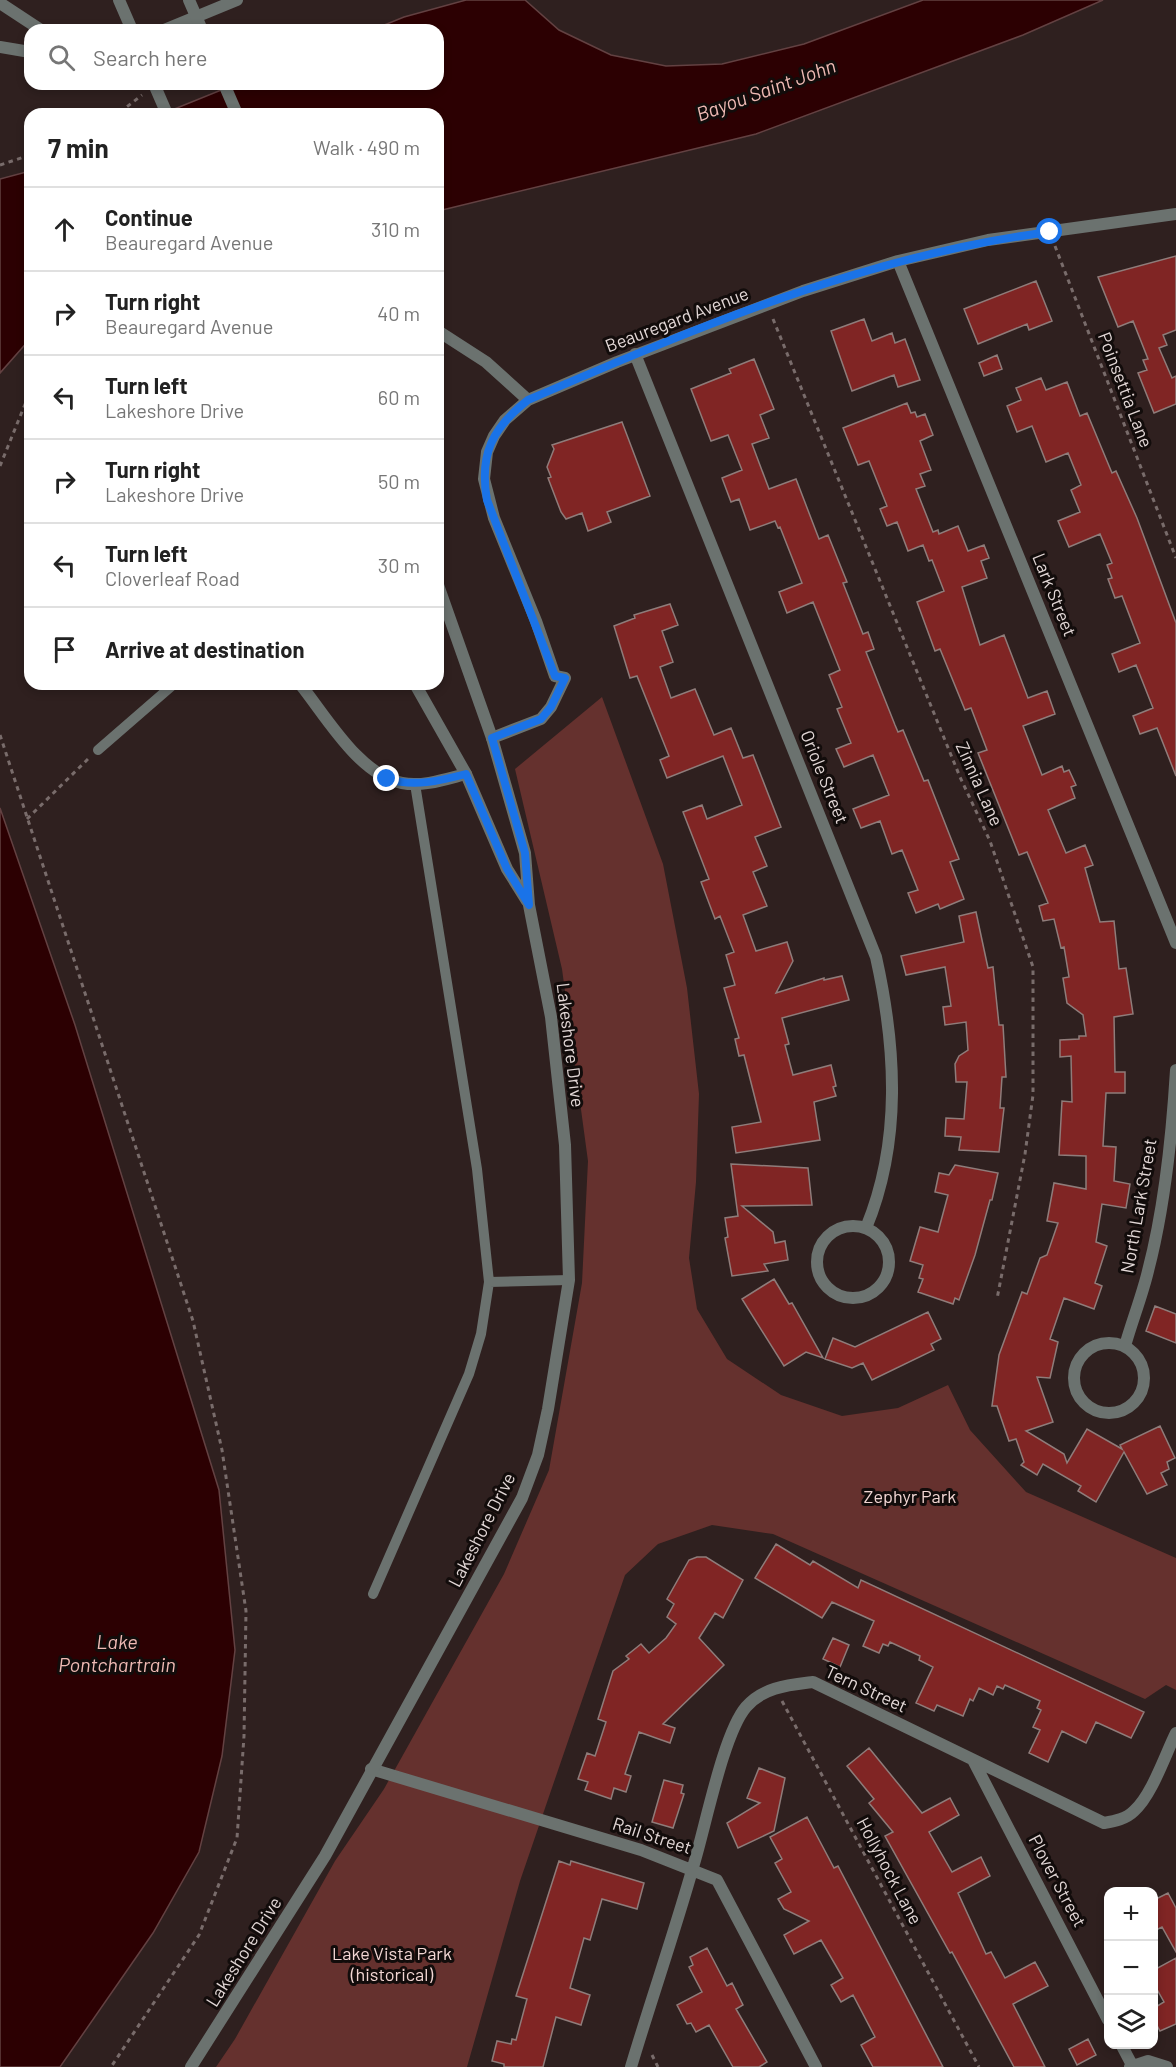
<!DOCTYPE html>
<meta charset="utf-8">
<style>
:root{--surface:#fff;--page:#f2f2f2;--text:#222;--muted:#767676;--line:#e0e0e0}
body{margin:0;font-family:Barlow,sans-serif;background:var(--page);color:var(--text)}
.controls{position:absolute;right:18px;bottom:18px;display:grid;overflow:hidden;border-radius:12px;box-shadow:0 3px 9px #0003}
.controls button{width:54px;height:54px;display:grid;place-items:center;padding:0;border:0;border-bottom:2px solid var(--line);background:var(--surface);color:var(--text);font:30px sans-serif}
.stop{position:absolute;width:18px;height:18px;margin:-14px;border:4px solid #1a73e8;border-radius:50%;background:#fff}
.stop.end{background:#1a73e8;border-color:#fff;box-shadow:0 2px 6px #0008}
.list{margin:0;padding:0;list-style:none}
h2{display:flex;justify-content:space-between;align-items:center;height:78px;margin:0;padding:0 24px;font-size:26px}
h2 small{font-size:20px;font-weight:400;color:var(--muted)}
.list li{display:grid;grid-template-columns:39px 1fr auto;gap:18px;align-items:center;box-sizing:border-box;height:84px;padding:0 24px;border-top:2px solid var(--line)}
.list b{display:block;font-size:22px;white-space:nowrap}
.list p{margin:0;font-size:20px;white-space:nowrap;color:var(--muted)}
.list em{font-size:20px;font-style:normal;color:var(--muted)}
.icon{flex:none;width:33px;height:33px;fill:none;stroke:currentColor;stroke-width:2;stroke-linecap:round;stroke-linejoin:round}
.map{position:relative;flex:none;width:1176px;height:2067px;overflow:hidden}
.search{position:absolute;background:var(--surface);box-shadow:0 3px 9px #0003;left:24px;top:24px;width:420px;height:66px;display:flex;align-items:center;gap:15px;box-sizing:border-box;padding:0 21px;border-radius:18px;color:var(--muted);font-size:22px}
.panel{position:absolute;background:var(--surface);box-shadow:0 3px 9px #0003;left:24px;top:108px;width:420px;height:582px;border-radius:18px}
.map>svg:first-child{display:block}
</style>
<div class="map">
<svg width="1176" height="2067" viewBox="0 0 1176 2067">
<rect width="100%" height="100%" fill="#2f201f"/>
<path fill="#65312e" d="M602 697 663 864 687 988 699 1094 696 1182 689 1258 697 1309 727 1359 781 1395 842 1416 898 1408 948 1385 970 1430 1026 1492 1176 1558V1690L1166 1685 1145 1699 773 1534 712 1525 658 1544 625 1575 520 1881 467 2067H216L235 2039 335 1861 384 1789 504 1574 549 1470 582 1283 588 1161 562 969 515 769Z"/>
<path fill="#2c0002" stroke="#634142" stroke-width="1.5" d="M466 0H525L559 30 611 55 666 66 722 64 804 44 923 0H1103L1023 35 756 134 438 211V114H162L236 84H438V30H372L404 17Z
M30 171V339L0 373V179Z
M0 808 75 1025 219 1490 235 1650 222 1756 199 1852 153 1933 60 2067H0Z"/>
<path fill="#802524" stroke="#8f7c7a" stroke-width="1.5" d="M1176 256V330L1163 335 1167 345 1159 348 1172 378 1176 376V404L1154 413 1138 373 1147 370 1143 360 1148 359 1133 321 1118 327 1098 277Z
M1036 281 1052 321 1029 330 1027 324 978 344 964 309Z
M864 319 872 341 892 333 895 343 905 339 920 380 898 387 894 375 852 391 831 331Z
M997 355 1002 369 984 376 979 363Z
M754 359 774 409 760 415 769 438 752 444 769 489 796 479 819 539 828 535 847 582 843 583 863 634 868 632 874 649 866 652 895 725 898 732 903 730 924 781 928 780 959 859 950 862 964 899 940 909 938 904 916 913 908 893 918 890 902 850 892 854 880 821 861 828 853 809 889 795 873 755 844 767 836 749 851 743 837 709 842 707 829 675 840 670 813 602 787 613 779 592 802 583 780 527 778 528 775 521 750 530 739 499 731 502 722 478 742 470 728 435 711 441 691 389 731 373 729 369Z
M1041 378 1046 390 1067 382 1080 416 1087 413 1112 473 1116 471 1137 518 1176 623V776L1157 728 1140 734 1133 716 1153 708 1136 665 1119 672 1112 654 1140 643 1122 596 1115 598 1108 579 1112 578 1107 565 1112 563 1100 534 1069 547 1058 521 1080 512 1071 490 1081 485 1068 453 1046 462 1032 426 1017 432 1007 406 1021 400 1016 388Z
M907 403 911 413 915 412 917 417 925 414 933 435 920 441 931 470 920 474 925 486 916 489 933 532 938 530 939 534 958 526 968 551 984 545 989 558 981 561 987 578 962 587 980 645 1004 635 1028 698 1047 691 1055 714 1023 726 1042 775 1062 766 1064 772 1069 770 1076 785 1071 787 1075 798 1048 810 1066 853 1085 845 1093 865 1085 868 1100 922 1114 921 1119 969 1126 968 1133 1014 1114 1017 1115 1072H1125V1093H1106L1103 1146 1116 1147 1114 1181 1130 1184 1126 1208 1102 1204 1096 1242 1107 1246 1095 1283 1102 1286 1094 1309 1064 1298 1050 1339 1058 1342 1050 1378 1037 1377 1053 1422 1026 1431 1064 1454 1067 1463 1087 1429 1122 1449 1120 1445 1160 1426 1175 1458 1167 1462 1169 1469 1161 1473 1167 1485 1147 1494 1124 1452 1096 1502 1078 1491 1081 1486 1043 1464 1037 1475 1021 1465 1024 1462 1016 1439 1009 1441 997 1406H992L999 1355 1022 1292 1027 1294 1040 1258 1047 1255 1058 1223 1047 1221 1054 1183 1086 1189V1156L1059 1155 1062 1101 1072 1102 1071 1056 1060 1057V1040L1079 1039V1036H1086L1083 1015 1067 1003 1063 978 1069 977 1064 947 1061 948 1054 919 1043 921 1039 906 1048 903 1027 852 1019 855 978 753 987 750 971 708 965 710 940 649 935 651 917 602 944 591 932 560 929 561 923 545 908 551 897 522 887 526 880 509 887 506 869 461 858 465 843 428Z
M622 422 650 496 607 512 611 522 588 531 582 513 566 519 561 512 548 478 551 477 547 467 554 449 552 445Z
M670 604 678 625 662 631 673 662 660 667 671 698 695 689 714 735 731 728 743 758 753 755 781 827 755 837 767 866 753 872 767 906 743 915 756 951 787 942 793 961 776 993 824 978V980L842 976 849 1000 782 1018 789 1044 785 1045 793 1075 831 1065 836 1086 833 1087 836 1096 814 1102 820 1140 736 1153 732 1127 761 1122 744 1055 739 1056 735 1039 739 1038 724 988 735 985 726 955 734 952 720 916 715 919 701 882 709 879 683 812 702 805 707 819 742 805 723 756 667 778 660 760 669 756 637 676 630 678 614 626 635 618 634 615Z
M976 912 988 968 993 967 999 1025H1003L1006 1077H1002L1000 1108H1004L999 1152 959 1150 961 1137 945 1136 946 1118 964 1119 967 1082H956L955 1064 959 1056 968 1050 966 1022 945 1025 943 1007 951 1006 945 967 906 975 901 956 964 942 959 916Z
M731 1164 808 1168 812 1205 742 1206 773 1232 775 1243 785 1241 788 1260 764 1264 768 1271 732 1276 725 1238 728 1237 725 1218 738 1216Z
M955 1165 998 1173 992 1200H990L975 1255 959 1300 955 1298 953 1304 918 1292 923 1279 919 1278 923 1265 910 1261 920 1227 938 1232 948 1195 935 1192 939 1173 949 1175Z
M774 1279 789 1304 792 1303 823 1358 806 1352 784 1366 742 1299Z
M1155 1306 1176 1314V1343L1146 1331Z
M928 1312 941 1339 931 1344 934 1350 872 1380 863 1363 852 1368 825 1359 833 1338 855 1347Z
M776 1544 810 1565 813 1561 858 1588 861 1580 1144 1712 1131 1738 1096 1722 1086 1743 1062 1731 1048 1762 1029 1753 1040 1730 1033 1727 1041 1710 1037 1708 1040 1701 1005 1685 1003 1689 997 1686 993 1695 979 1688 973 1701 970 1699 963 1716 937 1705 934 1711 916 1703 933 1667 919 1660 920 1656 890 1642 888 1646 883 1644 879 1653 863 1646 874 1621 832 1602 822 1618 755 1578Z
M697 1557H706L743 1580 723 1618 715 1613 699 1638 724 1665 663 1724 675 1728 670 1743 639 1732 625 1774 631 1776 626 1792 614 1788 611 1799 585 1790 588 1782 578 1779 587 1753 595 1756 606 1722 598 1719 613 1671 629 1659 626 1656 641 1644 649 1653 666 1638 676 1624 667 1617 674 1604 667 1599 689 1560Z
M833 1638 849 1645 840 1667 823 1659Z
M869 1748 922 1813 950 1798 959 1815 929 1832 952 1872 981 1857 990 1876 958 1893 986 1954 991 1952 1005 1978 1035 1962 1048 1986 1013 2004 1045 2067H1014L952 1952 950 1953 885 1836 893 1832 869 1803 874 1799 847 1766Z
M759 1768 785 1778 774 1831 738 1848 727 1823 760 1803 747 1798Z
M664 1780 683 1785 681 1793 684 1794 673 1828 652 1822Z
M807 1817 834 1868 838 1866 943 2067H873L861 2045 875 2037 853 1995 841 2002 831 1985 843 1978 821 1940 794 1954 784 1935 809 1921 784 1909 778 1899 791 1892 775 1863 782 1859 770 1837Z
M559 1861 570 1865 571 1861 644 1883 637 1909 602 1899 590 1940 584 1938 570 1988 590 1995 581 2025 556 2017 543 2067H504V2064L492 2061 497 2041 511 2044 512 2039 516 2040 527 1999 516 1996Z
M1168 1893 1176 1908V1952L1162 1927 1154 1931V1900Z
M707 1948 727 1986 732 1983 743 2005 736 2009 767 2062 759 2067H733L709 2025 696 2032 691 2023 687 2024 677 2005 702 1992 689 1967 693 1965 690 1957Z
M1176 1958V2024L1160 2031 1154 2020V2008L1164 2002 1154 1984V1970Z
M1088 2039 1096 2055 1077 2065 1069 2049Z"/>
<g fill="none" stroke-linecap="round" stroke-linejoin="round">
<path stroke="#796c6b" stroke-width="3" stroke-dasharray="4.5 4.5" stroke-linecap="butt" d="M123 114 124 109 142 95
M0 165 30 155
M1055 246 1176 558
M773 319 960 777 990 841 1033 967V1095L1025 1154 997 1299
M0 466 30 392
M0 735 193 1321 222 1450 246 1611 244 1736 237 1838 199 1935 111 2067
M27 819 88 759
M782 1701 979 2067
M652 2055 658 2067"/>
<path stroke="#6b726f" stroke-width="10" d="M98 750 174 684
M489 1282 569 1280
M373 1594 469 1374 481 1334 489 1282 477 1169 415 784"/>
<path stroke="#6b726f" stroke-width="12" d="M898 261 1176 943
M438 331 486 362 528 400
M635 354 876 957C896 1047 902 1141 866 1228
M300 684C326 716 359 775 402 783 423 787 446 779 466 774
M492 738 541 719 551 707 565 678 555 676 536 621 494 518 484 479 487 452 494 436 505 420 528 400 617 362 803 291 898 261 988 240 1176 214
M817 1262a36 36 0 1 1 72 0a36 36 0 1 1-72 0Z
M1074 1378a35 35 0 1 1 70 0a35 35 0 1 1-70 0Z
M1125 1346C1132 1321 1142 1296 1148 1271 1165 1206 1172 1136 1176 1070
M973 1760 1108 2020
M371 1769 641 1850 717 1880 816 2067
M1121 2044 1132 2065
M631 2067C651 2000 674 1934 693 1867 705 1829 723 1734 746 1707 763 1687 789 1685 813 1682L1104 1823C1115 1821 1126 1819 1134 1811 1152 1795 1165 1755 1176 1733
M1130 2067 1148 2061 1167 2067"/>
<path stroke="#6b726f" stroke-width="12" d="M119 0 132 30
M0 3 41 30
M164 30 237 0
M0 47 30 52
M154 84 167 114
M224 84 237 114
M415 684 466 774 507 869 527 901
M191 2067 325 1856 522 1498 538 1455 548 1409 569 1280 565 1145 551 1017 529 905 525 853 492 738 438 585"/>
<path stroke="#6b726f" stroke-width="12" d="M189 0 202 30"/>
</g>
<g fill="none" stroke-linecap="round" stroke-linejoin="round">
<path stroke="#1a73e8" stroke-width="8" d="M387 779C415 787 439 781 466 774L507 869 529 905 525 853 492 738 541 719 551 707 565 678 555 676 487 500C479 455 492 428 528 400 695 328 867 255 1050 232"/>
</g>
<g text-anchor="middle" stroke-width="6" stroke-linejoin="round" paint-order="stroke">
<g font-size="18" fill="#e3d8d7" stroke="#120c0b">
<text transform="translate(677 320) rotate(-21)" y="6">Beauregard Avenue</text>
<text transform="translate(1125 390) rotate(69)" y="6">Poinsettia Lane</text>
<text transform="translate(1054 595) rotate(68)" y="6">Lark Street</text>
<text transform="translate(824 777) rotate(68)" y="6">Oriole Street</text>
<text transform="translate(979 784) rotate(66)" y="6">Zinnia Lane</text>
<text transform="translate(570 1045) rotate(83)" y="6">Lakeshore Drive</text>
<text transform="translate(1139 1206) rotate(-80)" y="6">North Lark Street</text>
<text transform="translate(482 1530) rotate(-63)" y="6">Lakeshore Drive</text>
<text transform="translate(866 1689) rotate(25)" y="6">Tern Street</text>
<text transform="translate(652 1836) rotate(18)" y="6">Rail Street</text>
<text transform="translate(889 1871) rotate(62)" y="6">Hollyhock Lane</text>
<text transform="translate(1057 1881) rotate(62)" y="6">Plover Street</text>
<text transform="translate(244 1952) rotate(-58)" y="6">Lakeshore Drive</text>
</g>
<g font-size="18" fill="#f2d6d3" stroke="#120c0b">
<text x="910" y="1503">Zephyr Park</text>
<text x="392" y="1960">Lake Vista Park<tspan x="392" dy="21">(historical)</tspan></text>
</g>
<g font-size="20" font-style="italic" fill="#efbab4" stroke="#120c0b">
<text transform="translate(766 90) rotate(-20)" y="7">Bayou Saint John</text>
<text x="117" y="1649">Lake<tspan x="117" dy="23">Pontchartrain</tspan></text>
</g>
</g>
</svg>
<div class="controls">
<button>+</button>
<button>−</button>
<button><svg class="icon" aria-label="layers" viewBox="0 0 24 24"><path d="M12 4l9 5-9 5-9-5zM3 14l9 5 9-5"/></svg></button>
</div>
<div class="stop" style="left:1050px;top:232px"></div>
<div class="stop end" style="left:387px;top:779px"></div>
<div class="search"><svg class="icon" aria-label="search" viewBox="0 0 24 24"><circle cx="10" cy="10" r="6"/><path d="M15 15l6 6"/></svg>Search here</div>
<section class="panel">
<h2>7 min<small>Walk · 490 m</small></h2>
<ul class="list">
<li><svg class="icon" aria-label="ahead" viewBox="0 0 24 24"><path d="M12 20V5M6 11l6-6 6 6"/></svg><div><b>Continue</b><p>Beauregard Avenue</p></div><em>310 m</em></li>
<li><svg class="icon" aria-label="right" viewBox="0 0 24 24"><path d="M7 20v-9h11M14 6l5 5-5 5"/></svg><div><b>Turn right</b><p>Beauregard Avenue</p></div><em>40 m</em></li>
<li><svg class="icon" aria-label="left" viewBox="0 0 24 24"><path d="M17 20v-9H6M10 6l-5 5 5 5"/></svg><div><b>Turn left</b><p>Lakeshore Drive</p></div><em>60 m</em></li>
<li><svg class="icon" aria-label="right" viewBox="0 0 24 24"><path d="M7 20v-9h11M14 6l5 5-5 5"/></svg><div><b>Turn right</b><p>Lakeshore Drive</p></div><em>50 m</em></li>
<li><svg class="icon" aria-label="left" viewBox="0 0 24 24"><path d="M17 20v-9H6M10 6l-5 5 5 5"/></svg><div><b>Turn left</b><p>Cloverleaf Road</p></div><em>30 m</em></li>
<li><svg class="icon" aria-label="arrive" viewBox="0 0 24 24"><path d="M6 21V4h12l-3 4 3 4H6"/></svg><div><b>Arrive at destination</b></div></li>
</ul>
</section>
</div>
